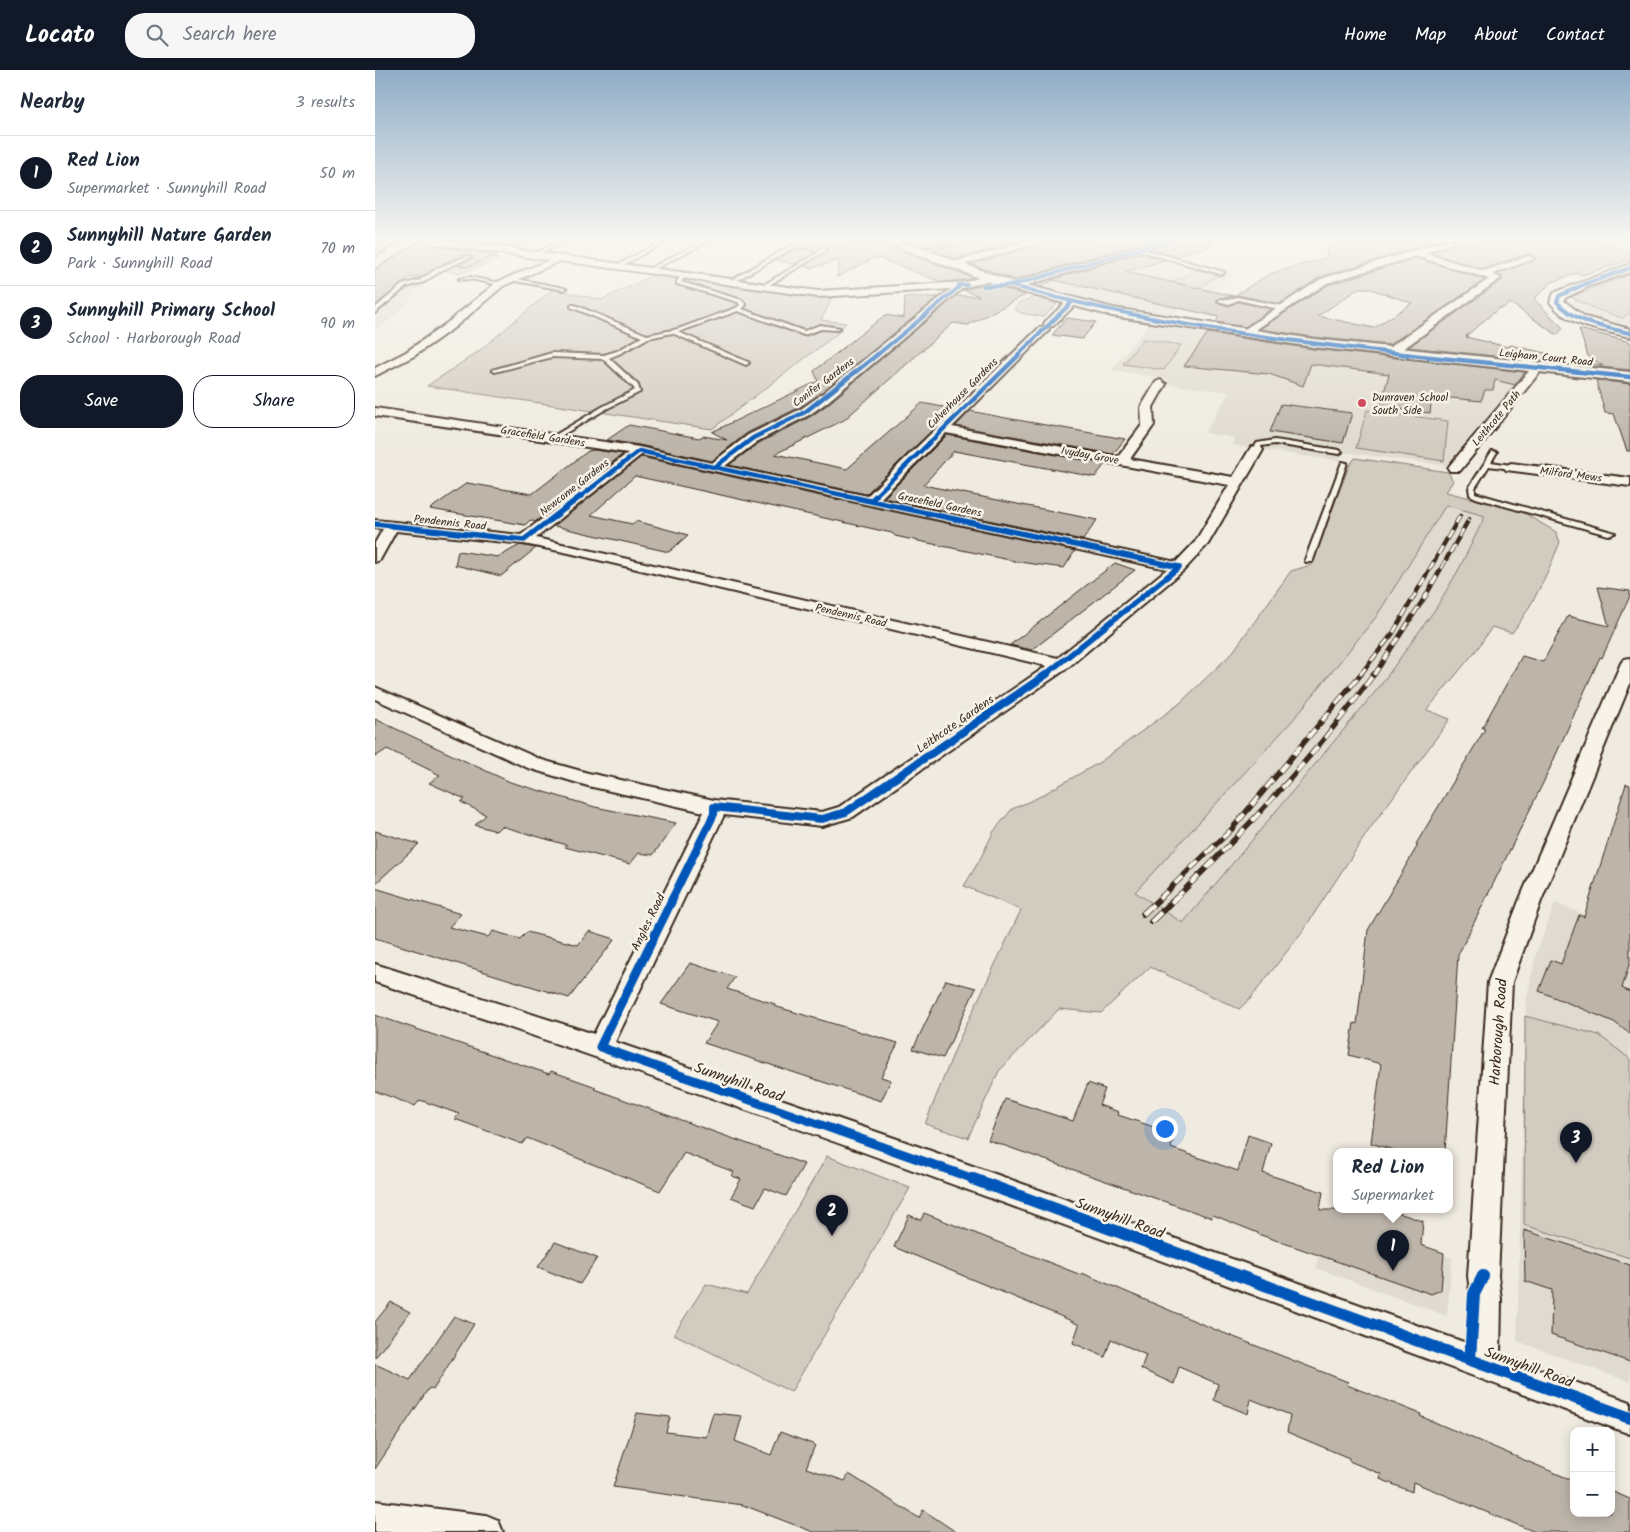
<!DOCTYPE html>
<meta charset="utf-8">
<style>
:root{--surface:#fff;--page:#f6f6f7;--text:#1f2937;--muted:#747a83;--line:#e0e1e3;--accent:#111827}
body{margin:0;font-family:Kalam,sans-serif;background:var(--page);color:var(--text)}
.controls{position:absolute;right:15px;bottom:15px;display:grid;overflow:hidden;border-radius:10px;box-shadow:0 2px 12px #0003}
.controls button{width:45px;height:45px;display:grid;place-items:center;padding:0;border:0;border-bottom:1px solid var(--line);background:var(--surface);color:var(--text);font:25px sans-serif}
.you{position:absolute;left:789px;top:1058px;width:18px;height:18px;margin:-12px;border:4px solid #fff;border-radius:50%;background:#1a73e8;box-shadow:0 0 0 8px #1a73e833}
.badge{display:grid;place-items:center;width:32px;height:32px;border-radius:50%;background:var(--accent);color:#fff;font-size:16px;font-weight:700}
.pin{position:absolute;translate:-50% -41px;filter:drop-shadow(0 1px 2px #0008)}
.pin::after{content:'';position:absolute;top:26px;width:18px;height:15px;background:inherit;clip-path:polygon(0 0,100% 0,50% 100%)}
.popup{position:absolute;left:958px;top:1078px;width:120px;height:65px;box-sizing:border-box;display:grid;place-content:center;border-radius:10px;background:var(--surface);filter:drop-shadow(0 1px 4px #0005);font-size:16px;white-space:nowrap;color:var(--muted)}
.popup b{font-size:19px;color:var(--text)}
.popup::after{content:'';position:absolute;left:50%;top:100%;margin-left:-10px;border:10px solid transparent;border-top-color:var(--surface)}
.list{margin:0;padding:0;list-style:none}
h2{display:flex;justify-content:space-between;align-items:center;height:65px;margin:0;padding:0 20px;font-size:21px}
h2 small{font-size:16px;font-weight:400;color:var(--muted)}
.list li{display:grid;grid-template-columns:32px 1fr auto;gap:15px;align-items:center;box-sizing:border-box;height:75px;padding:0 20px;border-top:1px solid var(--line)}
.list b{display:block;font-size:19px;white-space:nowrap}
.list p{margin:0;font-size:16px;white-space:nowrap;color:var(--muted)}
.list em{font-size:16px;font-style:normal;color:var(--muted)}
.actions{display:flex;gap:10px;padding:15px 20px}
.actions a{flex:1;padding:11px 0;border:1px solid var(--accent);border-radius:20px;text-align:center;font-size:18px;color:var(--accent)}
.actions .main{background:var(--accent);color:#fff}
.icon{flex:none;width:28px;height:28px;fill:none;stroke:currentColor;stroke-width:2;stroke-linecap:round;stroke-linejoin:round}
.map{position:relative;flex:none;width:1255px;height:1462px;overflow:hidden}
header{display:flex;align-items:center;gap:30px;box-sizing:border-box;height:70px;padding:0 25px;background:var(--accent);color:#fff}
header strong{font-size:24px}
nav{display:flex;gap:28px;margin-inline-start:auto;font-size:18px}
.search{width:350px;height:45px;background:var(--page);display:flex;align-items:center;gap:12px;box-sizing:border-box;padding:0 18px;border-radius:20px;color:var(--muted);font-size:19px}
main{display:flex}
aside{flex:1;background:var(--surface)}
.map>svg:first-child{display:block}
</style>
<header>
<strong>Locato</strong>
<div class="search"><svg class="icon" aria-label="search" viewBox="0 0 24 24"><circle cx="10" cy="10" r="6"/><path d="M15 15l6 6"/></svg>Search here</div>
<nav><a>Home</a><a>Map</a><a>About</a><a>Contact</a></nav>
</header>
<main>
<aside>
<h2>Nearby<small>3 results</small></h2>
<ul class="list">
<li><span class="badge">1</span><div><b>Red Lion</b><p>Supermarket · Sunnyhill Road</p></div><em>50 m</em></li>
<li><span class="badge">2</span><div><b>Sunnyhill Nature Garden</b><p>Park · Sunnyhill Road</p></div><em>70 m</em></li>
<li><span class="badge">3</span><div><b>Sunnyhill Primary School</b><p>School · Harborough Road</p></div><em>90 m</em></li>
</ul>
<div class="actions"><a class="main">Save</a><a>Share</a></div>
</aside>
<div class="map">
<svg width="1255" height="1462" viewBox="0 0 1255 1462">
<rect width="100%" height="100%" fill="#efebe0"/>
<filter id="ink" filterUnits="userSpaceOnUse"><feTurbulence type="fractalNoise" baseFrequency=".02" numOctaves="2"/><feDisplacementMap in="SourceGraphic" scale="10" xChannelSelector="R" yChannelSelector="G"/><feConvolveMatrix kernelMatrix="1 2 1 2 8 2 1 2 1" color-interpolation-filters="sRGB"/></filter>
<g filter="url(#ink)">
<path fill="#e0dbd0" d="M55 173 126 184 117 187 124 189 86 203 69 200 53 211 19 247 0 260V205Z
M777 180 863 203 793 247 722 233 651 215Z
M1194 231H1206L1221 239 1247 248 1255 243V259L1204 242 1196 235Z
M773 255 938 277 1155 301 1073 396 967 382 964 391 856 375 860 368 830 363 854 322 790 314 794 309 736 300Z
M1071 435 1110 446 1084 499 1061 538 1005 616 808 853 759 822 917 651 1039 487Z
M1180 833 1255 862V1312L1142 1271 1151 932 1161 884Z
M951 1143 1077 1188 1072 1246 941 1198Z"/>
<path fill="#d1cbc0" stroke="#867a6f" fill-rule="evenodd" d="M105 183 80 195 92 197 115 187 124 189 86 203 69 200 77 195Z
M821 200 845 205 822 218 798 212Z
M281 204 457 228 446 250 471 253 463 263 337 359 52 316 104 281 178 219 226 230Z
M1255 205V243L1247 248 1221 239 1195 227Z
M660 227 682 234 668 247 646 243 639 239 645 232Z
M768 269 806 275 789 300 748 294Z
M992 340 1073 351 1069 391 981 378Z
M980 388 1073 402 1078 411 1071 422 1144 440 1181 462 1185 472C1172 505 1158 535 1137 563L1117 557 1103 578 1052 640 1075 649 994 760 927 862 875 929 864 939 775 897 726 943 684 939 624 1001 593 1068 550 1054 583 972 646 840 589 816 604 791 619 761 637 739 662 728 725 692 804 634 857 583 916 501 936 495 974 396ZM1071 435 1110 446 1084 499 1061 538 1005 616 808 853 760 822 917 651 1001 547Z
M1150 946 1224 965 1255 989V1188L1149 1155Z
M452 1086 535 1118 416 1322 299 1264 331 1214 372 1224Z"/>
<path fill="#bdb5aa" stroke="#3b2a1e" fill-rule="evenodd" d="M0 171H24L0 187Z
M45 171H54L60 176 122 185 92 197 82 195 98 188 92 184 69 193 46 207H36L0 236V200Z
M94 171H153V172L140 177Z
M435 171H466L463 175 465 177 470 176 476 171H508L511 175 598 208 591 210 566 212 501 187 462 207 465 190 436 198 429 196 454 180 452 178 430 174Z
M533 171H574L550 177Z
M591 171H649L581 189 559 181Z
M672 171H774L641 210 596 194Z
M797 171H835V176L800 186 775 179Z
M953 171H1063L945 207 905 234 862 225 842 229 843 233 854 236 863 232 896 239 870 257 841 252 844 247 679 210 666 217 659 215 764 183 789 190 750 202 859 226 894 204 951 188Z
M1085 171H1220L1255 181V190L1207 205 1202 203 1177 212 1159 229 1188 258 1182 265 1135 233 1128 238H1124L1091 266H1093L1091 267 1133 277 1135 275 1175 284 1167 291 1034 277 1127 210 1128 207 1122 204 1161 190 1160 187 1153 184 1108 199 1056 183Z
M427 179 441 182 420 194 401 190 420 180Z
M1041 188 1110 210 1014 275 938 267 885 259 953 215ZM984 218H993L1037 233 999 258 943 246Z
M612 213 650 225 593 255 578 253 469 350 400 384 472 399 547 333 579 339 491 424 354 395 384 373 435 347 452 335 581 226H604L589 220Z
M530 227H564L442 326 425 337 372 363 337 391 264 375 232 370 254 355 324 368 328 366 352 370 337 362 443 311 439 301 510 245 529 248Z
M692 248 721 252 707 269 677 265Z
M1204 259 1255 272V300L1216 296 1215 293 1228 296 1213 286Z
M833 263 938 279 1150 302 1140 315 1120 310 1118 320H1110L1106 331 1057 326 1055 343 1005 337 1014 304 936 294 928 316 894 304 809 296Z
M1221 310 1255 314V381H1252L1239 344 1230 343Z
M906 334 977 343 968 373 895 362Z
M595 341 631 348 750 369 738 384 581 356Z
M572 365 730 394 720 407 579 381 548 415 722 450 708 470 509 428Z
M219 380 248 384 160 452 155 450 150 455 55 439 92 413 157 424 213 381Z
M266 387 700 481 689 498 644 492 520 466 517 463 260 406 216 445 257 454 261 451 313 465 294 482 179 456Z
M145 475 161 478 126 506 80 495 83 481 123 487Z
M740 493 760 500 657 580 635 575Z
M1223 517 1255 521V526L1227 588 1225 587 1170 709 1083 885 1070 1082H1025L996 1073 1006 994 974 985 979 953 982 954 993 860 1043 775 1041 774 1110 659 1107 658 1147 586 1168 592 1193 546 1234 556Z
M0 649 135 712 220 737 301 753 278 785 264 783 255 794 190 777 192 775 126 756 121 761 100 755 111 745 86 732 90 729 54 713 65 705 12 679 0 687Z
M1251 714 1255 715V892L1247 918 1255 922V964L1239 952 1164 921 1176 890 1186 894 1204 845 1209 847Z
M0 761 44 774 0 814Z
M0 818 86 844 74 857 113 867 118 861 145 869 152 862 203 875 214 861 240 869 194 928 0 868Z
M315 893 360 907 352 919 400 934 399 936 523 973 506 1007 516 1010 506 1031 329 973 343 952 286 934Z
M571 910 601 918 568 988 538 979Z
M0 945 174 1004 176 1001 221 1017 219 1019 429 1094 411 1126 390 1118 380 1136 356 1127 366 1109 357 1106 359 1102 309 1083 285 1121 152 1068 147 1074 80 1049 84 1044 45 1030 40 1036 0 1021Z
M713 1013 730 1019 724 1035 744 1042 743 1045 800 1064 796 1078 863 1101 873 1065 896 1073 888 1103 948 1122 945 1140H1014L1048 1151 1046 1175 1069 1183 1066 1220 1056 1224 883 1164V1163L838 1145 837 1148 613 1070 630 1029 698 1051Z
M549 1143 706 1205 707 1203 841 1260 973 1312 972 1315 1046 1344 1045 1346 1199 1411V1443H1236V1421L1255 1429V1462H1160L1038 1412 1037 1422 1005 1409 1006 1404 974 1391V1388L912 1362 915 1345 876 1329 873 1344 839 1330 843 1314 804 1297 799 1314 766 1299 771 1285 736 1269 730 1287 698 1273 704 1255 690 1248 519 1177 534 1145 546 1150Z
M1149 1160 1255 1195V1292L1176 1265 1177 1220 1150 1211Z
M180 1172 222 1188 205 1214 163 1197Z
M16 1232 35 1242 0 1288V1252Z
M79 1246 99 1254 58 1320 54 1318 0 1399V1294L35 1310Z
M262 1343 295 1347 291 1362 331 1367 338 1343 367 1346 360 1371 396 1385 405 1362 440 1375 431 1398 470 1411 474 1404 544 1448 548 1440 581 1462H438L368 1435 238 1417Z"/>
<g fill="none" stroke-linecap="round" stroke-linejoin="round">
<defs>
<path id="service" d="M186 171H192L162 185 158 184Z
M286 171H291L245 197 241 196Z
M327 171H333L274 202 270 201Z
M469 171H474L469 175H465Z
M581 171H589L542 183 540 182Z
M427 175 452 180 389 218 385 217 446 181 427 177 418 178 357 213 353 212 415 176Z
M764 178 849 202V203L845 204 762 180Z
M92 186 96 187 67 200 49 212 31 217 0 243V238L27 215 45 210 63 198Z
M307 205 311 206 306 212 367 230 371 235 367 239 429 261 445 255 465 258 462 260 446 259 429 265 363 241 303 262 373 292 374 293 371 295 297 263 273 268 246 283 234 288 263 315 265 322 231 339 179 370 176 368 177 367 227 337 260 320 258 317 228 289 177 287 120 302 117 300 177 283 229 285 242 281 267 267 196 237V235H200L272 265 303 259 361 238 365 235 363 232 302 214V211Z
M95 207 125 213 127 214 125 215 95 209 86 210 84 209Z
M137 208 189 218 191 219 189 220 135 210Z
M862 227 908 236 911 238 908 240 863 230 854 234 843 231 846 229 853 230Z
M900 370 964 380 967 382 964 384 900 374 886 376 883 381 878 380 882 373Z
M1117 381 1122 382 1116 392 1136 395 1139 397 1136 399 1114 396 1100 418V423L1240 463 1233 465 1101 428 1095 425 1094 418Z
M967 392 972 393 938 490 937 492H931L930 490Z"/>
<path id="minor" d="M56 171H80L443 221 591 212 609 206H615V210L588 218 451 333 434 345 383 371 350 396 492 426 665 257 670 256 669 254 670 252 692 231 696 230 701 233 700 235 678 256 673 257 674 259 673 261 577 357 743 387 767 355 766 337 781 312 785 310 791 314 778 337 779 355 755 389 858 407 876 377H886L888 380 833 474 809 500 691 599 478 747 447 756 349 745 240 972 528 1071 1094 1274 1096 1229 1093 1206 1113 912 1144 831 1246 593 1249 589 1255 588V614L1166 831 1137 912 1123 1206 1126 1229 1125 1285 1255 1332V1364C838 1210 422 1053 0 912V894L219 964 329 742 213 716 153 698 0 629V617L167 690 213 703 339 730 447 742 464 737 672 596 194 483 149 474 21 461 5 490 0 492V473L8 459 0 458V450L146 465 253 383 0 346V338L264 377 337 393 373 365 426 339 443 327 576 219 443 227 186 191 128 216 80 257 39 286 0 306V298L31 282 72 253 122 212 174 190 60 174ZM571 363 854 415 820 472 801 492 505 429ZM266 385 792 499 683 588 161 468Z
M656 171H670L577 198 572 195 574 193Z
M781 171H795L643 218 640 219 635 216 646 210Z
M1070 171H1083L1050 183 1108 201 1154 186 1159 189 1117 204 1126 208 1021 284 1017 285 1011 282 1016 276 1114 209 1041 186 952 213 871 266H863L862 264 946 209Z
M1159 294 1165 297 1164 303 1085 401H1075L1073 398 1075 395 1154 301 1155 295Z
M1136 393 1255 408V416L1131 400 1129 397Z
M0 1431 111 1445 123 1450 128 1462H0Z"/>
<path id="tertiary" d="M510 171H527L633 210 738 238 938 269 1255 302V312L938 277 737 246 625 216 512 173Z
M1255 194V202L1215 216 1190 228 1189 231 1210 247 1255 259V267C1227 260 1193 257 1175 232L1179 223 1188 219Z"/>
<path id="trunk" d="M28 171H43L0 198V189Z"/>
</defs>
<use href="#service" stroke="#3b2a1e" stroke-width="4"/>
<use href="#minor" stroke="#3b2a1e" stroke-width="4"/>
<use href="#tertiary" stroke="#3b2a1e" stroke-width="4"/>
<use href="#trunk" stroke="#3b2a1e" stroke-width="3"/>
<use href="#service" fill="#f7f3e8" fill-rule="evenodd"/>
<use href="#minor" fill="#f7f3e8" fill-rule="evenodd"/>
<use href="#tertiary" fill="#f7f3e8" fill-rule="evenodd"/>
<use href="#trunk" fill="#f7f3e8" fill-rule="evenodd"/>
<defs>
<path id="rail-far2" d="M985 605 1018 563 1085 446
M999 605 1050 527 1094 449"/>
<path id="rail-far1" d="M784 829 856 760 986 604
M800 829C872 759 940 686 999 604"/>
<path id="rail" d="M768 844 785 828
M776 852 801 828"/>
</defs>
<use href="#rail-far2" stroke="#3b2a1e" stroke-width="4.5"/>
<use href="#rail-far1" stroke="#3b2a1e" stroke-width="5.5"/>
<use href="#rail" stroke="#3b2a1e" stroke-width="6"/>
<use href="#rail-far2" stroke="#f7f3e8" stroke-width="3" stroke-dasharray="9" stroke-linecap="butt"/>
<use href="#rail-far1" stroke="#f7f3e8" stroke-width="4" stroke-dasharray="11" stroke-linecap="butt"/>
<use href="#rail" stroke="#f7f3e8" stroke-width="4.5" stroke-dasharray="14" stroke-linecap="butt"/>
<defs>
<path id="cycleway-far5" d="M1255 198 1210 214 1184 226 1182 232C1201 253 1229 257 1255 263
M634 215C766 252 901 270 1037 285
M608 216H629L649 212 791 171
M502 285 583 218 584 215H592
M643 285 696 233"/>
<path id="cycleway-far4" d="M1026 284 1255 307
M340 397 378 368 430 342 503 284
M205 427 264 381 477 427
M499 427 645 284"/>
<path id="cycleway-far3" d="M472 426 804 497
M495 431 501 426
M0 454 149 470 206 426
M670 605 804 497"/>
<path id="cycleway-far2" d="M297 829 339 744V737L447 749 471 742 672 604"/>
<path id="cycleway-far1" d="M298 828 225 977 602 1110"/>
<path id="cycleway" d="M598 1109 1255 1348
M1095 1290 1099 1224 1108 1206"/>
</defs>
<use href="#cycleway-far5" stroke="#f7f3e8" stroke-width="5"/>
<use href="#cycleway-far4" stroke="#f7f3e8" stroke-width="6"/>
<use href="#cycleway-far3" stroke="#f7f3e8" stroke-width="8"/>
<use href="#cycleway-far2" stroke="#f7f3e8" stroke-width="11"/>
<use href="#cycleway-far1" stroke="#f7f3e8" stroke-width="12"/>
<use href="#cycleway" stroke="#f7f3e8" stroke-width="15"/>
<use href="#cycleway-far5" stroke="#0057b8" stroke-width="4"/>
<use href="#cycleway-far4" stroke="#0057b8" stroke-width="4.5"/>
<use href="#cycleway-far3" stroke="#0057b8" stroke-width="5.5"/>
<use href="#cycleway-far2" stroke="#0057b8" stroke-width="8"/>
<use href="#cycleway-far1" stroke="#0057b8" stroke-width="9"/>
<use href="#cycleway" stroke="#0057b8" stroke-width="12"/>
</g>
</g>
<linearGradient id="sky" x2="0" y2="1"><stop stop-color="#8fadc7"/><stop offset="0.45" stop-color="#f8f6f1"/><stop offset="1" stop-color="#f8f6f1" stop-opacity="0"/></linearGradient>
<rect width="1255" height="376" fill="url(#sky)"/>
<circle fill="#d1495b" stroke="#f7f3e8" stroke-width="2" cx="987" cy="333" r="5"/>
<g text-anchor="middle" stroke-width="5" stroke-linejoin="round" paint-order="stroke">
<g font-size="11" fill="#3b2a1e" stroke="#f7f3e8">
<text transform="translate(1171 287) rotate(6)" y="4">Leigham Court Road</text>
<text transform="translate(448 312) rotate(-37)" y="4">Conifer Gardens</text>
<text transform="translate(587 323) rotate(-45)" y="4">Culverhouse Gardens</text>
<text transform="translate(1121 348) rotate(-50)" y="4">Leithcote Path</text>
<text transform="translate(168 366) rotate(9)" y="4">Gracefield Gardens</text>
<text transform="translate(715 385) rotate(10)" y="4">Ivyday Grove</text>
<text transform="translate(1196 404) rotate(7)" y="4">Milford Mews</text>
<text transform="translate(199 417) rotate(-38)" y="4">Newcome Gardens</text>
<text transform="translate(565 434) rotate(12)" y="4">Gracefield Gardens</text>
<text transform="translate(75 452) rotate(6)" y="4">Pendennis Road</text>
<text transform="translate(476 545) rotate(13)" y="4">Pendennis Road</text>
</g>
<g font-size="11" fill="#3b2a1e" stroke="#f7f3e8" text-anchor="start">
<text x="997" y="331">Dunraven School<tspan x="997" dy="13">South Side</tspan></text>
</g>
<g font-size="12" fill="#3b2a1e" stroke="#f7f3e8">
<text transform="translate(580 654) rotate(-35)" y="4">Leithcote Gardens</text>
<text transform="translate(273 852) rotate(-64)" y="4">Angles Road</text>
</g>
<g font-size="15" fill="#3b2a1e" stroke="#f7f3e8">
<text transform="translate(1123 962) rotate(-86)" y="5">Harborough Road</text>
<text transform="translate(364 1012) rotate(19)" y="5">Sunnyhill Road</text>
<text transform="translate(745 1148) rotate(20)" y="5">Sunnyhill Road</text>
<text transform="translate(1154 1297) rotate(20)" y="5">Sunnyhill Road</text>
</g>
</g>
</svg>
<div class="controls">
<button>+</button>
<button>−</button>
</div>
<div class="you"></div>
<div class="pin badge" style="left:1018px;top:1201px">1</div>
<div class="popup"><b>Red Lion</b>Supermarket</div>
<div class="pin badge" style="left:457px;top:1166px">2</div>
<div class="pin badge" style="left:1201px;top:1093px">3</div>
</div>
</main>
